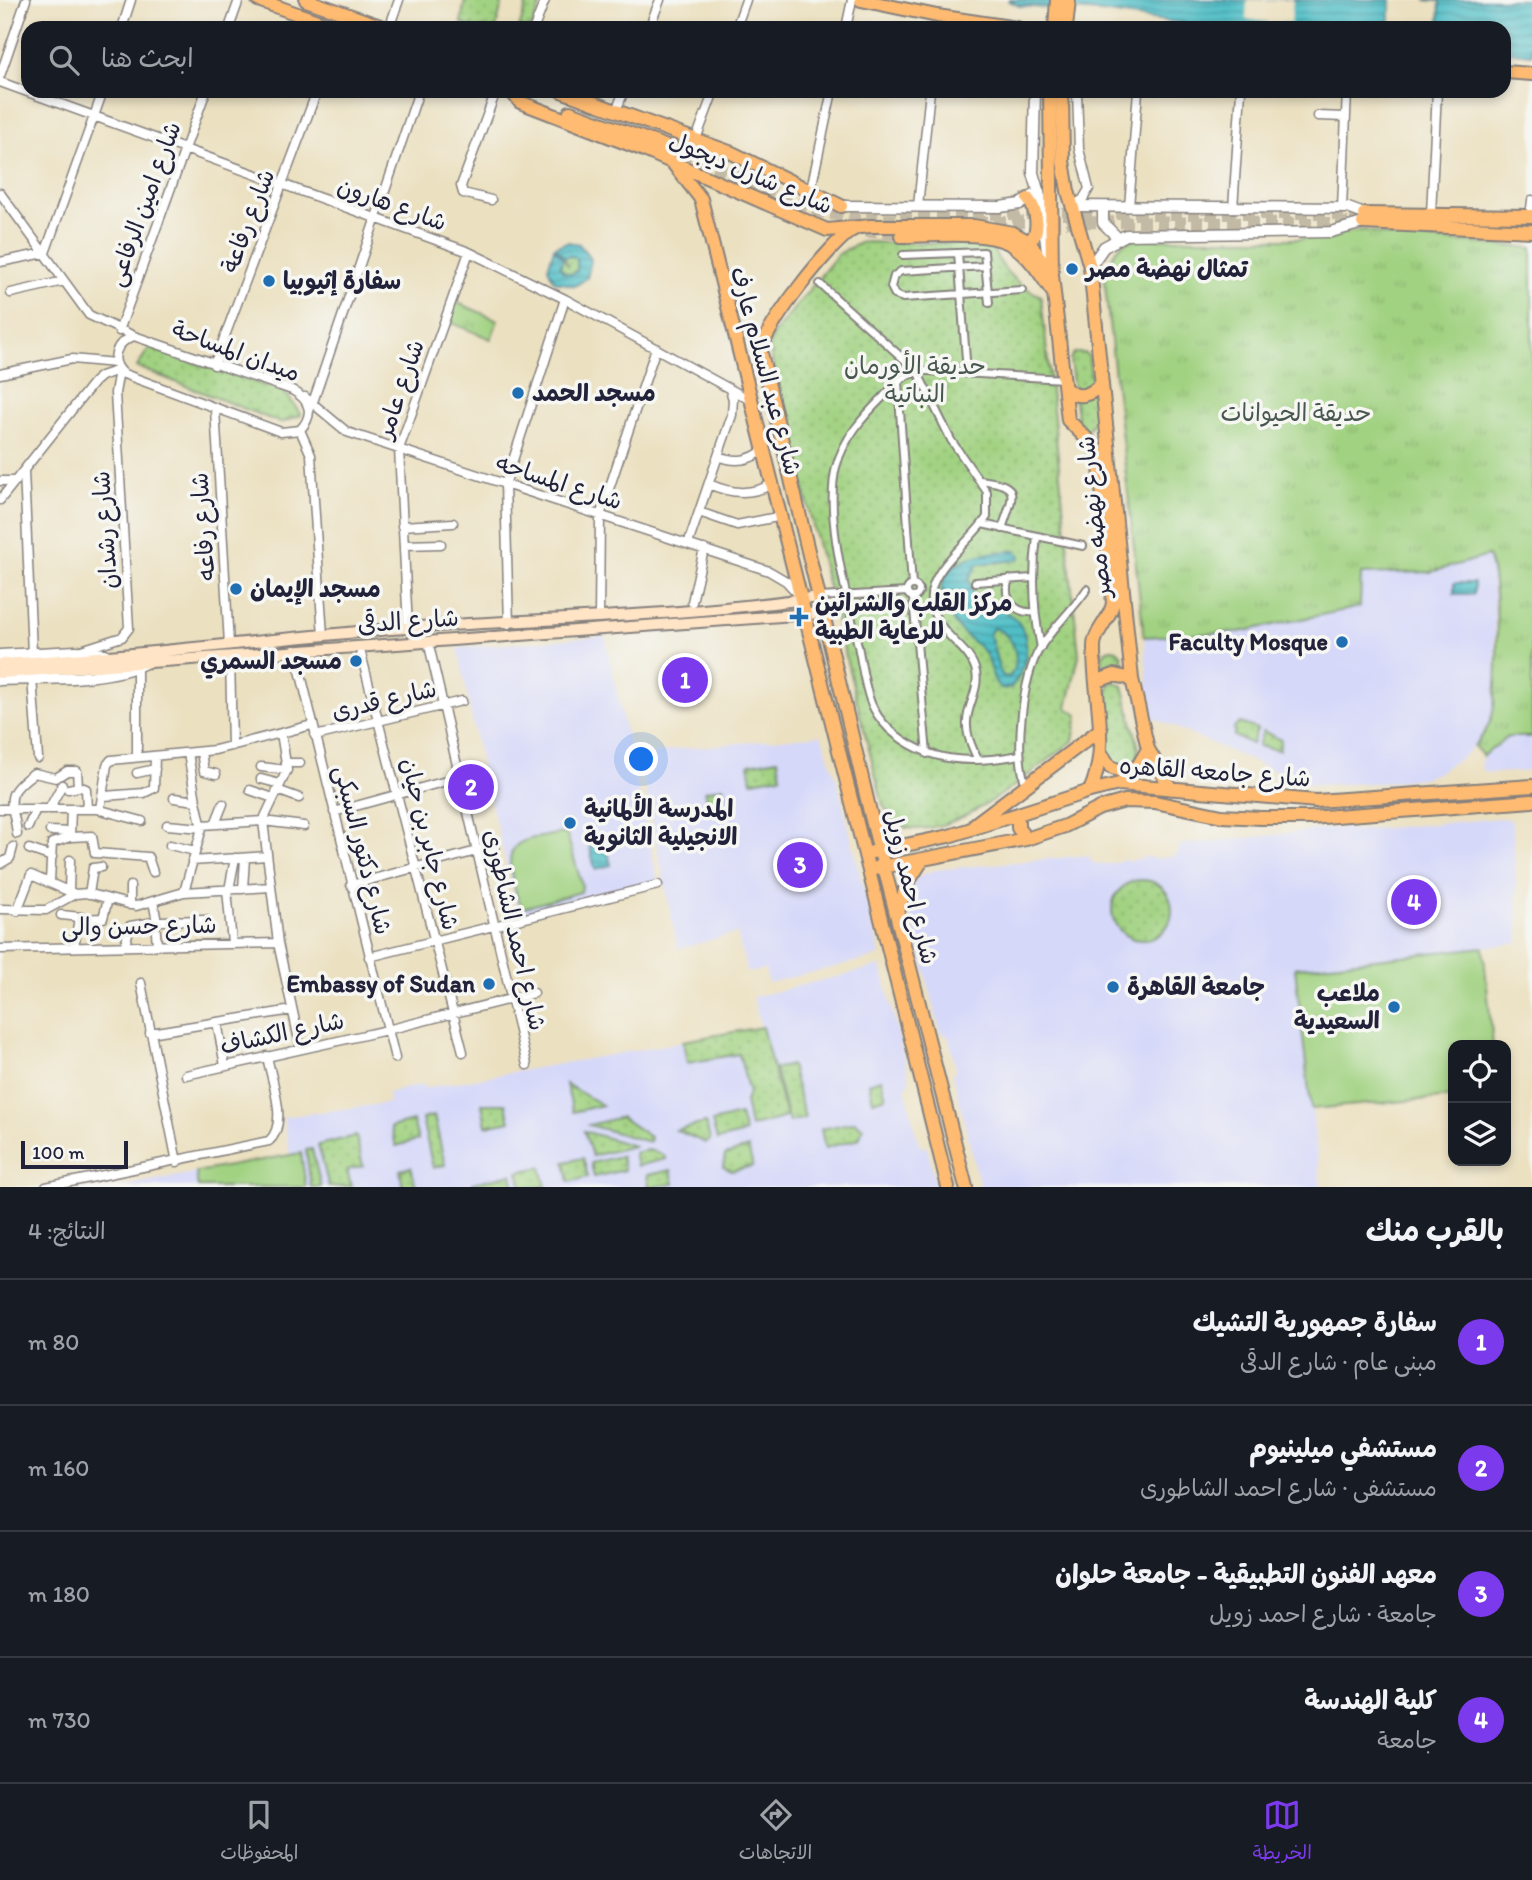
<!DOCTYPE html>
<html lang="ar">
<meta charset="utf-8">
<style>
:root{--surface:#171b24;--page:#20242c;--text:#f1f3f6;--muted:#9ea1a6;--line:#363941;--accent:#7c3aed}
body{margin:0;font-family:Itim,"Playpen Sans Arabic",sans-serif;background:var(--page);color:var(--text);direction:rtl}
.controls{position:absolute;right:21px;bottom:21px;display:grid;overflow:hidden;border-radius:14px;box-shadow:0 4px 10px #0003}
.controls button{width:63px;height:63px;display:grid;place-items:center;padding:0;border:0;border-bottom:2px solid var(--line);background:var(--surface);color:var(--text);font:35px sans-serif}
.scale{position:absolute;left:21px;bottom:18px;width:107px;box-sizing:border-box;padding-left:7px;border:4px solid #22223b;border-top:0;font-size:19px;line-height:24px;white-space:nowrap;color:#22223b;-webkit-text-stroke:5px #f6f6f2;paint-order:stroke}
.you{position:absolute;left:642px;top:760px;width:24px;height:24px;margin:-18px;border:5px solid #fff;border-radius:50%;background:#1a73e8;box-shadow:0 0 0 10px #1a73e833}
.badge{display:grid;place-items:center;width:46px;height:46px;border-radius:50%;background:var(--accent);color:#fff;font-size:23px;font-weight:700}
.pin{position:absolute;translate:-50% -50%;border:4px solid #fff;box-shadow:0 2px 7px #0006}
.list{margin:0;padding:0;list-style:none}
h2{display:flex;justify-content:space-between;align-items:center;height:91px;margin:0;padding:0 28px;font-size:30px}
h2 small{font-size:23px;font-weight:400;color:var(--muted)}
.list li{display:grid;grid-template-columns:46px 1fr auto;gap:21px;align-items:center;box-sizing:border-box;height:126px;padding:0 28px;border-top:2px solid var(--line)}
.list b{display:block;font-size:26px;white-space:nowrap}
.list p{margin:0;font-size:23px;white-space:nowrap;color:var(--muted)}
.list em{font-size:23px;font-style:normal;color:var(--muted)}
.icon{flex:none;width:38px;height:38px;fill:none;stroke:currentColor;stroke-width:2;stroke-linecap:round;stroke-linejoin:round}
.map{position:relative;flex:none;width:1532px;height:1187px;overflow:hidden;direction:ltr}
.search{position:absolute;background:var(--surface);box-shadow:0 4px 10px #0003;left:21px;right:21px;top:21px;height:77px;display:flex;align-items:center;gap:18px;box-sizing:border-box;padding:0 24px;border-radius:21px;color:var(--muted);font-size:26px}
.sheet{height:595px;background:var(--surface)}
nav{display:flex;justify-content:space-around;align-items:center;box-sizing:border-box;height:98px;border-top:2px solid var(--line);background:var(--surface);font-size:19px;color:var(--muted)}
nav a{display:grid;justify-items:center;gap:4px}
nav .on{color:var(--accent)}
.map>svg:first-child{display:block}
</style>
<div class="map">
<svg width="1532" height="1187" viewBox="0 0 1532 1187">
<defs>
<pattern id="grass-dots" width="8" height="8" patternUnits="userSpaceOnUse" patternTransform="scale(1.75)"><rect width="8" height="8" fill="#a1d281"/><path d="M2 2h.1M6 6h.1" fill="none" stroke="#8ab470" stroke-width="1.8" stroke-linecap="round"/></pattern>
<pattern id="park-tufts" width="24" height="20" patternUnits="userSpaceOnUse" patternTransform="scale(1.75)"><rect width="24" height="20" fill="#a1d281"/><path d="M3 7l-1-3M5 7V3M7 7l1-3M15 17l-1-3M17 17v-4M19 17l1-3" fill="none" stroke="#8ab470"/></pattern>
<pattern id="water-rules" width="6" height="5" patternUnits="userSpaceOnUse" patternTransform="scale(1.75)"><rect width="6" height="5" fill="#51bfc7"/><path d="M0 2.5h6" fill="none" stroke="#439ba3"/></pattern>
</defs>
<rect width="100%" height="100%" fill="#f6f6f2"/>
<filter id="ink" filterUnits="userSpaceOnUse"><feTurbulence type="fractalNoise" baseFrequency=".0143" numOctaves="2"/><feDisplacementMap in="SourceGraphic" scale="14" xChannelSelector="R" yChannelSelector="G"/><feConvolveMatrix kernelMatrix="1 2 1 2 8 2 1 2 1" color-interpolation-filters="sRGB"/></filter>
<filter id="wash" filterUnits="userSpaceOnUse"><feTurbulence type="fractalNoise" baseFrequency=".00686" numOctaves="4" result="noise"/><feDisplacementMap in="SourceGraphic" scale="28" xChannelSelector="R" yChannelSelector="G"/><feGaussianBlur stdDeviation="1.57" result="paint"/><feColorMatrix in="noise" values="0 0 0 0 0 0 0 0 0 0 0 0 0 0 0 0 0 1.4 0 .05"/><feComposite in="paint" operator="in"/></filter>
<g filter="url(#wash)">
<rect width="100%" height="100%" fill="#ebe0c0"/>
<path fill="#d6d8f9" d="M1485 556 1490 560 1494 601 1496 673 1493 716 1480 738 1464 756 1435 774 1422 778 1381 783 1316 785 1300 782 1154 718 1150 711 1144 637 1239 632 1360 607 1361 574 1431 572Z
M605 636 658 882 524 916 518 910 481 764 458 648Z
M821 735 837 781 880 956 768 983 765 969 747 973 737 933 678 949 639 757 679 749Z
M1527 735 1532 737V771L1489 773 1483 771 1480 764 1483 756 1508 736Z
M477 776 482 795 466 799 461 780Z
M1502 818 1511 820 1513 828 1519 943 1295 968 1321 1187H980L953 1074 956 1068 950 1043 948 1036 941 1033 908 907V899L915 880 921 875 935 870 1089 855 1091 861 1098 865 1115 863 1125 859 1126 862 1150 856 1151 859 1171 857 1178 852 1180 845 1345 827 1349 826 1350 831Z
M881 966 910 1082 905 1088 918 1142 921 1147H927L936 1187H118L290 1155 283 1117 389 1103 388 1093 423 1084 424 1088 761 1028 753 997Z"/>
<path fill="url(#grass-dots)" stroke="#627a5e" stroke-width="2" d="M465 0H503L496 28H473L461 23Z
M528 0H542L532 28H519Z
M862 242 991 244C1000 269 1016 285 1041 296L1079 655 1067 708 1078 715 1073 741C1033 770 947 849 896 824L883 805 834 611 836 595 828 587 769 347 772 336 838 254Z
M572 256 577 259 579 268 572 274H566L560 267 563 258 569 267 564 257Z
M149 348 285 392 301 415 281 423 137 367Z
M1074 353H1085L1089 357 1095 418 1089 429 1082 430 1078 425 1070 359Z
M1102 659a10 10 0 1 1 20 0a10 10 0 1 1-20 0Z
M1113 681 1123 686 1139 749 1137 759 1127 767 1114 764 1108 753V687Z
M1240 723 1257 729 1252 744 1234 736V728Z
M1263 731 1281 740 1279 750 1258 746Z
M778 759 781 776 752 781 749 764Z
M723 787 726 797 708 803 705 791Z
M1112 910a30 30 0 1 1 60 0a30 30 0 1 1-60 0Z
M762 1027 786 1117 750 1127 745 1101 749 1093 739 1054 687 1063 683 1041Z
M791 1065 805 1118 789 1122 775 1069Z
M881 1079 886 1097 873 1101 869 1083Z
M566 1084 602 1105 573 1112Z
M482 1104H506L510 1121 486 1126Z
M740 1115 745 1133 717 1140 712 1122Z
M434 1116 445 1165 433 1168 422 1119Z
M621 1117 650 1137 649 1142 589 1125Z
M413 1121 418 1140 396 1146 391 1127Z
M855 1122 863 1128 859 1139 825 1148 821 1129Z
M706 1123 710 1140 706 1143 676 1130Z
M584 1131 634 1146 592 1156Z
M356 1136 363 1166 347 1170 351 1186 329 1187 318 1145Z
M748 1148 753 1166 732 1171 723 1167 725 1155Z
M312 1149 321 1187H311L306 1150Z
M648 1150 662 1154 666 1159 637 1166 634 1153Z
M621 1156 624 1170 594 1177 591 1163Z
M583 1158 588 1177 569 1182 565 1162Z
M411 1167 416 1187H403L400 1170Z
M541 1167 546 1187H522L518 1172Z
M671 1170 674 1184 649 1187 647 1175Z
M512 1174 515 1187H474L473 1183Z"/>
<path fill="url(#park-tufts)" stroke="#627a5e" stroke-width="2" d="M1365 230 1389 236 1532 248V737H1508L1483 756 1474 746C1481 738 1488 729 1491 719 1500 695 1499 579 1488 556L1431 572 1361 574 1360 607 1239 632 1144 637 1105 286C1104 267 1114 243 1134 239H1298Z
M451 300 498 320 491 339 444 320Z"/>
<path fill="#a1d281" stroke="#627a5e" stroke-width="2" d="M563 833 567 835 582 885 581 892 523 908C516 899 515 888 512 877 502 835 531 840 563 833Z
M1483 947 1493 1045H1453V1097L1311 1109 1295 968Z
M301 1153 306 1187H198L196 1172Z"/>
<path fill="url(#water-rules)" stroke="#3a7081" stroke-width="2" fill-rule="evenodd" d="M1008 0H1391L1389 28H1218L1102 12 1019 6Z
M1425 0H1532V54L1504 51V28H1439L1440 1Z
M567 242 579 244 591 259 587 278 575 286 554 281 548 268 554 248 563 258 560 267 563 272 572 274 577 271V259L572 256 564 257 555 247Z
M1017 551 1021 556 1017 560 978 564 969 578 973 594C983 604 996 606 1008 613 1034 630 1030 668 1010 688L1003 689C989 683 994 664 984 652 975 642 964 636 956 625 916 567 968 552 1017 551ZM993 628C1014 634 1023 660 1009 677L1003 676C994 663 997 649 989 635Z
M1454 583H1474V594H1454Z
M605 840 611 865 595 869 589 844Z"/>
<path fill="#ebe0c0" d="M1247 0H1293L1291 23 1272 22V28H1268V22L1246 19Z"/>
</g>
<g filter="url(#ink)">
<g fill="none" stroke-linecap="round" stroke-linejoin="round">
<path stroke="#c3baa5" stroke-width="12" stroke-dasharray="12 6" stroke-linecap="butt" d="M681 152 817 211 852 218 909 220
M900 214H1364
M976 222 1360 223
M847 229 901 236"/>
<defs>
<path id="pedestrian" d="M958 253 967 373
M903 255 984 252 989 303
M986 266 901 271 894 276 891 287 895 295 903 298 1022 290
M820 284 917 371 951 440 987 492V517C962 554 902 584 947 633 957 645 973 656 976 672 979 686 971 700 968 714 964 731 971 745 978 760
M898 382 912 585
M980 480C1023 485 1013 494 1002 529
M982 524 1083 546
M1037 536C1032 574 1033 610 1041 648
M1009 579C1002 597 1014 614 1034 612
M975 582 1033 578
M907 591a6 6 0 1 1 12 0a6 6 0 1 1-12 0Z
M820 597 907 592
M913 598 927 754
M1020 755C972 764 928 764 889 729 882 722 875 713 871 703 864 685 862 665 858 646 847 597 824 514 836 467 844 438 863 417 883 397 897 383 907 370 928 371L1064 379
M1026 786C1014 752 1022 679 1040 648 1053 627 1073 610 1087 589"/>
<path id="minor" d="M122 28 131 0
M229 28 239 0
M389 28 399 0
M534 28 545 0
M649 28 660 0
M736 28 746 0
M846 28 852 0
M0 76 26 0
M0 82 469 252 565 299 752 401
M616 111 624 91
M1318 116 1344 117
M696 139 714 91
M811 189 832 91
M0 193 89 315 134 336
M491 200 463 193 461 186 496 91
M918 206 930 91
M1073 206 1083 199 1089 189 1079 149 1077 91
M1129 207 1138 91
M1233 208 1241 91
M1342 208 1347 91
M1431 214 1437 91
M1530 216 1532 200
M0 262 45 253 103 91
M11 293 64 281
M119 331 206 91
M134 336 292 390C310 400 315 414 300 430L281 432 124 374C108 360 116 342 134 336Z
M214 365 317 91
M0 374 72 359 115 363
M305 397 347 432 769 571 786 581 798 594
M312 405 419 91
M215 409 229 644
M300 430 311 455 323 636
M718 456C736 463 750 461 765 449
M24 471 32 653
M0 481H16
M709 484C731 494 752 496 774 483
M0 500 94 382 101 376 119 370 115 393 129 628 122 637 81 650
M699 512 737 525 782 516
M402 526 453 523
M688 544 732 415 733 399 730 390
M404 545 441 544
M692 602 704 549
M599 617 600 516 656 348
M509 624 505 485 565 299
M408 628 399 449 469 252
M428 641 527 1065
M359 646 463 1052
M295 650 395 1058
M230 656 232 746
M137 667V757
M32 678 38 758
M281 733 287 770 263 821 278 943 301 1049
M315 736 462 701
M201 752 204 771 216 774
M188 753 196 801
M287 763H300
M261 767 287 770
M137 773 155 769
M261 779 280 784
M68 789 79 787
M250 790 273 798
M277 790 299 798
M104 796 144 793 154 788 155 756
M174 798 196 801 202 828 184 892
M0 809H100L107 765 111 760 215 750 312 725
M49 809 62 785
M97 809 142 821
M334 812 479 772
M215 824 223 804
M167 825 202 828
M202 825 263 821 304 826
M28 827 36 809
M50 831 70 832
M17 834C14 802 0 797 34 773L56 778 67 771H77L78 786 86 789 87 809
M70 837 71 809
M170 845 195 851
M29 849 52 857
M192 861 267 856
M0 864 10 858 13 847
M50 881 52 843 70 837 92 836 95 853 148 857 153 872
M351 885 495 846
M130 886V905
M243 889 245 858
M69 890 70 860
M227 890 232 943
M229 890 235 858
M89 894 93 868 101 867
M153 901 157 922
M0 909 46 910 75 894 87 893 136 906 184 892 271 887
M17 911 31 875 75 894
M61 915 81 917
M155 922 157 944
M125 945 130 926 161 921 206 920
M74 946 79 919 103 918 108 899
M0 949 278 943
M369 957 658 885
M141 983 177 1162
M217 1022 225 1066
M150 1033 292 1010
M186 1075 387 1030 534 993
M46 1187 269 1141C289 1123 271 1080 267 1056"/>
<path id="tertiary" d="M1035 91 1033 173 1041 200 1048 260
M841 206 1000 207 1020 204 1039 192
M1073 206 1348 208 1364 214
M1103 207V223L1117 237
M1090 267 1104 247 1126 235 1331 232 1363 223
M0 655 76 651 105 654
M0 680C42 678 107 682 145 663"/>
<path id="secondary" d="M0 664C136 657 270 638 406 628 543 618 682 617 818 597
M0 673 822 613"/>
<path id="primary" d="M258 0 337 28
M306 0 386 28
M861 0 937 16 1017 28
M1055 28 1057 0
M1066 28 1069 0
M1504 72 1532 74
M511 91 520 102 644 150 827 230 871 226H974L1013 233 1029 242 1052 275
M561 91 732 153 841 206
M1050 91 1052 275 1068 420 1093 445 1099 457 1113 603C1111 618 1094 632 1094 646 1093 696 1111 743 1090 791
M1062 91 1063 161 1068 191 1090 267 1132 679 1148 749 1171 789
M570 112 681 152
M672 162 701 199 948 1187
M1028 199C1037 210 1041 232 1029 242
M1364 214 1532 216
M1363 223 1532 231
M854 229C833 239 761 331 761 353L871 816 966 1187
M901 236C930 236 990 229 1014 246 1030 257 1041 275 1052 291
M1065 388C1077 400 1090 396 1101 384
M1098 681 1114 675 1132 679
M1101 753 1110 767 1124 772 1138 766 1148 749
M1018 814V828L1026 839
M975 824 1101 729
M872 852 949 836 1090 791 1119 784 1316 801 1532 786
M877 868 1026 839 1065 826 1100 808 1125 801 1155 802 1222 816 1261 818H1310L1532 801
M898 912 907 884 923 859"/>
</defs>
<use href="#pedestrian" stroke="#86817e" stroke-width="10"/>
<use href="#minor" stroke="#86817e" stroke-width="11"/>
<use href="#tertiary" stroke="#86817e" stroke-width="13"/>
<use href="#secondary" stroke="#86817e" stroke-width="14"/>
<use href="#primary" stroke="#86817e" stroke-width="16"/>
<use href="#pedestrian" stroke="#fff" stroke-width="6"/>
<use href="#minor" stroke="#fff" stroke-width="8"/>
<use href="#tertiary" stroke="#fff" stroke-width="10"/>
<use href="#secondary" stroke="#ffe4c6" stroke-width="10"/>
<use href="#primary" stroke="#ffbb71" stroke-width="12"/>
</g>
</g>
<g fill="#1f6fb2" stroke="#f6f6f2" stroke-width="2.5">
<circle cx="1072" cy="269" r="7"/>
<circle cx="269" cy="281" r="7"/>
<circle cx="518" cy="393" r="7"/>
<circle cx="236" cy="589" r="7"/>
<path d="M795.5 606.5h7v7h7v7h-7v7h-7v-7h-7v-7h7z"/>
<circle cx="1342" cy="642" r="7"/>
<circle cx="356" cy="661" r="7"/>
<circle cx="570" cy="823" r="7"/>
<circle cx="489" cy="984" r="7"/>
<circle cx="1113" cy="987" r="7"/>
<circle cx="1394" cy="1007" r="7"/>
</g>
<g text-anchor="middle" stroke-width="7" stroke-linejoin="round" paint-order="stroke">
<g font-size="24" fill="#22223b" stroke="#f6f6f2">
<text transform="translate(751 173) rotate(23)" y="8">شارع شارل ديجول</text>
<text transform="translate(144 204) rotate(-70)" y="8">شارع امين الرفاعى</text>
<text transform="translate(392 204) rotate(20)" y="8">شارع هارون</text>
<text transform="translate(248 221) rotate(-69)" y="8">شارع رفاعة</text>
<text transform="translate(236 351) rotate(20)" y="8">ميدان المساحة</text>
<text transform="translate(766 371) rotate(75)" y="8">شارع عبد السلام عارف</text>
<text transform="translate(400 389) rotate(-71)" y="8">شارع عامر</text>
<text transform="translate(559 482) rotate(18)" y="8">شارع المساحه</text>
<text transform="translate(1094 517) rotate(-96)" y="8">شارع نهضه مصر</text>
<text transform="translate(203 527) rotate(-94)" y="8">شارع رفاعه</text>
<text transform="translate(105 530) rotate(-94)" y="8">شارع رشدان</text>
<text transform="translate(408 621) rotate(-4)" y="8">شارع الدقى</text>
<text transform="translate(384 700) rotate(-13)" y="8">شارع قدرى</text>
<text transform="translate(1215 772) rotate(4)" y="8">شارع جامعه القاهره</text>
<text transform="translate(430 844) rotate(76)" y="8">شارع جابر بن حيان</text>
<text transform="translate(363 850) rotate(76)" y="8">شارع دكتور السبكى</text>
<text transform="translate(911 887) rotate(76)" y="8">شارع احمد زويل</text>
<text transform="translate(139 926) rotate(-1)" y="8">شارع حسن والى</text>
<text transform="translate(515 930) rotate(77)" y="8">شارع احمد الشاطورى</text>
<text transform="translate(282 1033) rotate(-12)" y="8">شارع الكشاف</text>
</g>
<g font-size="24" font-weight="bold" fill="#22223b" stroke="#f6f6f2" text-anchor="start">
<text x="1086" y="277">تمثال نهضة مصر</text>
<text x="283" y="289">سفارة إثيوبيا</text>
<text x="532" y="401">مسجد الحمد</text>
<text x="250" y="597">مسجد الإيمان</text>
<text x="815" y="611">مركز القلب والشرائين<tspan x="815" dy="28">للرعاية الطبية</tspan></text>
<text x="1328" y="650" text-anchor="end">Faculty Mosque</text>
<text x="342" y="669" text-anchor="end">مسجد السمري</text>
<text x="584" y="817">المدرسة الألمانية<tspan x="584" dy="28">الانجيلية الثانوية</tspan></text>
<text x="475" y="992" text-anchor="end">Embassy of Sudan</text>
<text x="1127" y="995">جامعة القاهرة</text>
<text x="1380" y="1001" text-anchor="end">ملاعب<tspan x="1380" dy="28">السعيدية</tspan></text>
</g>
<g font-size="24" fill="#485750" stroke="#f6f6f2">
<text x="915" y="374">حديقة الأورمان<tspan x="915" dy="28">النباتية</tspan></text>
<text x="1296" y="421">حديقة الحيوانات</text>
</g>
</g>
</svg>
<div class="controls">
<button><svg class="icon" aria-label="locate" viewBox="0 0 24 24"><circle cx="12" cy="12" r="6"/><path d="M12 2v4M12 18v4M2 12h4M18 12h4"/></svg></button>
<button><svg class="icon" aria-label="layers" viewBox="0 0 24 24"><path d="M12 4l9 5-9 5-9-5zM3 14l9 5 9-5"/></svg></button>
</div>
<div class="scale">100 m</div>
<div class="you"></div>
<div class="pin badge" style="left:685px;top:680px">1</div>
<div class="pin badge" style="left:471px;top:787px">2</div>
<div class="pin badge" style="left:800px;top:865px">3</div>
<div class="pin badge" style="left:1414px;top:902px">4</div>
<div class="search"><svg class="icon" aria-label="search" viewBox="0 0 24 24"><circle cx="10" cy="10" r="6"/><path d="M15 15l6 6"/></svg>ابحث هنا</div>
</div>
<section class="sheet">
<h2>بالقرب منك<small>النتائج: 4</small></h2>
<ul class="list">
<li><span class="badge">1</span><div><b>سفارة جمهورية التشيك</b><p>مبنى عام · شارع الدقى</p></div><em>80 m</em></li>
<li><span class="badge">2</span><div><b>مستشفي ميلينيوم</b><p>مستشفى · شارع احمد الشاطورى</p></div><em>160 m</em></li>
<li><span class="badge">3</span><div><b>معهد الفنون التطبيقية - جامعة حلوان</b><p>جامعة · شارع احمد زويل</p></div><em>180 m</em></li>
<li><span class="badge">4</span><div><b>كلية الهندسة</b><p>جامعة</p></div><em>730 m</em></li>
</ul>
</section>
<nav>
<a class="on"><svg class="icon" aria-label="map" viewBox="0 0 24 24"><path d="M3 6l6-2 6 2 6-2v14l-6 2-6-2-6 2zM9 4v14M15 6v14"/></svg>الخريطة</a>
<a><svg class="icon" aria-label="directions" viewBox="0 0 24 24"><path d="M12 3l9 9-9 9-9-9zM9 14v-3h6M13 9l2 2-2 2"/></svg>الاتجاهات</a>
<a><svg class="icon" aria-label="saved" viewBox="0 0 24 24"><path d="M7 4h10v16l-5-4-5 4z"/></svg>المحفوظات</a>
</nav>
